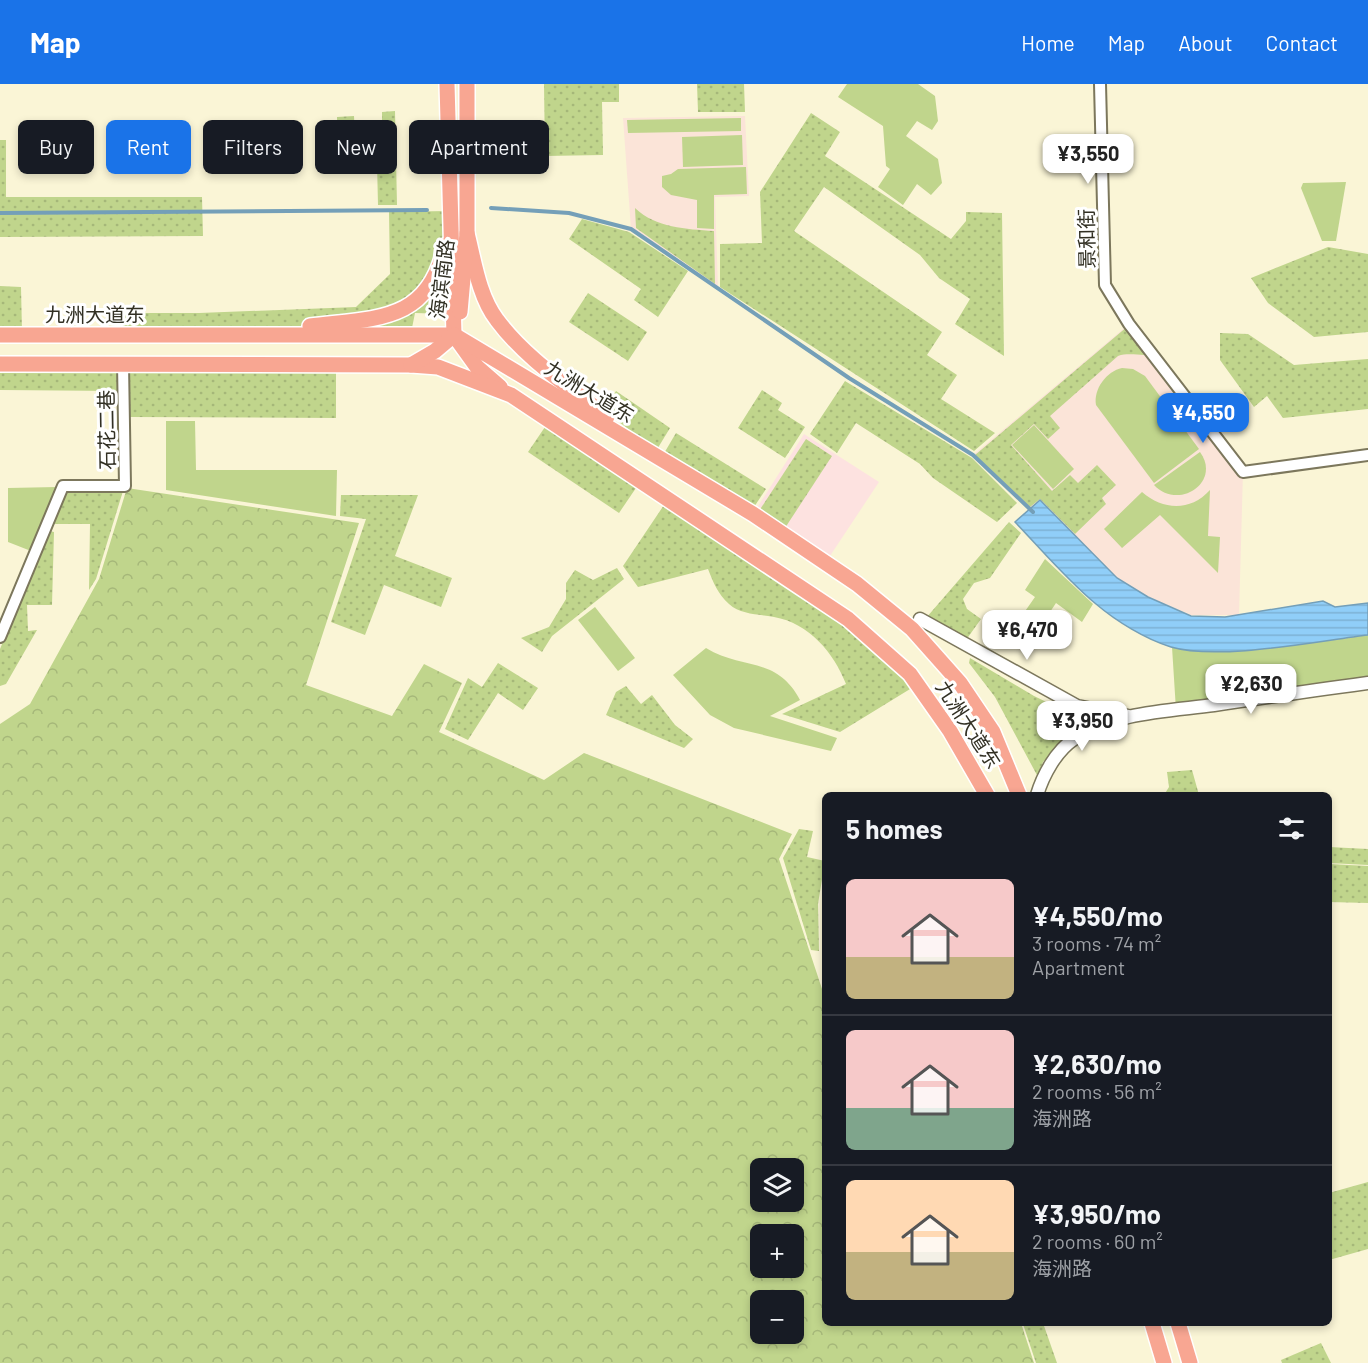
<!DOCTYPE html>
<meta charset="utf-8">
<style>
body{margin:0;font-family:Barlow,"Noto Sans SC",sans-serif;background:#242831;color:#f1f3f6;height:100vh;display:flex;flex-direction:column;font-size:22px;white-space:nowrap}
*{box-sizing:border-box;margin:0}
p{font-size:20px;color:#9ea1a6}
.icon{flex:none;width:33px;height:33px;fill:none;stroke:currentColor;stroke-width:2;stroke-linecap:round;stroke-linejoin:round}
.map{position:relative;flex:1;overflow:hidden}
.panel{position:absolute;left:822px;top:708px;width:510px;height:534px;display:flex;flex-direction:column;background:#171b24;border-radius:9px;box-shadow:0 3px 9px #0003}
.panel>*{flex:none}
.hud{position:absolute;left:18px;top:36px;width:570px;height:54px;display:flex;gap:12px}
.tools{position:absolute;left:750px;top:1074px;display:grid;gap:12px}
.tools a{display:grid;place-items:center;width:54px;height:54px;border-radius:9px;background:#171b24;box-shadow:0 3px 9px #0003;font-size:30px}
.price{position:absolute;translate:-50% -51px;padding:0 14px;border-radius:12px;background:#fff;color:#222;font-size:20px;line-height:39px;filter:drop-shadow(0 2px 3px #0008)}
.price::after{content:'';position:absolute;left:50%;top:36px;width:18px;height:14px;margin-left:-9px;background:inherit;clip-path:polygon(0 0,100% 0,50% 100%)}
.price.on{background:#1a73e8;color:#fff}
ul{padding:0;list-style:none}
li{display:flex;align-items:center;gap:18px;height:150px;padding:0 24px}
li+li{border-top:2px solid #363941}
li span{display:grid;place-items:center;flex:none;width:168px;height:120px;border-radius:9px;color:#555}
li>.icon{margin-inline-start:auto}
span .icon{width:72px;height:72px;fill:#fffc;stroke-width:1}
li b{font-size:26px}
h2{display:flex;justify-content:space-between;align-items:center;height:72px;padding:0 24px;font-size:26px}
.chip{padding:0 21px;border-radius:9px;background:#171b24;box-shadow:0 3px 9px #0003;font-size:21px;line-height:54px}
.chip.on{background:#1a73e8;color:#fff}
header{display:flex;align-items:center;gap:36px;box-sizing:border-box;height:84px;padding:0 30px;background:#1a73e8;color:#fff}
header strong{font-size:28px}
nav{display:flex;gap:33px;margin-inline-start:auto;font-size:21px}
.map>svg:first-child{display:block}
</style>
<header>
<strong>Map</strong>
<nav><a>Home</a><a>Map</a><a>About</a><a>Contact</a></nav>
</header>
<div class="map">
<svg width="1368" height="1279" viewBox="0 0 1368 1279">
<defs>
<pattern id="grass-dots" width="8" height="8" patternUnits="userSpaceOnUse" patternTransform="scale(1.5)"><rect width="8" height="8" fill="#c0d58c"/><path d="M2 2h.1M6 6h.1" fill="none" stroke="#a5b779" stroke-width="1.8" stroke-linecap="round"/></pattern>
<pattern id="forest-crowns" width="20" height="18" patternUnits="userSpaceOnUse" patternTransform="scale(1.5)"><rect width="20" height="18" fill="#c0d58c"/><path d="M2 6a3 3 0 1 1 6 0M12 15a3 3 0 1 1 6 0" fill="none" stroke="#a5b779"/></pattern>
<pattern id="water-rules" width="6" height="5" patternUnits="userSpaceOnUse" patternTransform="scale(1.5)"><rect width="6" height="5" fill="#90cef8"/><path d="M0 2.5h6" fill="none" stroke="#7db1d4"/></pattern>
</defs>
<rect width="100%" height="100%" fill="#faf5d6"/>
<!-- education -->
<g fill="#fbe4d8">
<path d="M745,32L749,112L715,113L718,204L631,145L623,34Z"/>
<path d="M1129,240L1243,388L1239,531H1191L1148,513L1117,494L1040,416L1030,425L973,371Z"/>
</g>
<!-- medical -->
<path fill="#fde2e0" d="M804,350L879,398L826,478L753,430Z"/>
<!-- grass -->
<g fill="url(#grass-dots)">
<path d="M544,0H619V18H602L603,71L545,72Z"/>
<path d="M697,0H744L745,28H698Z"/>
<path d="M395,27L397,121H378L377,79L338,80L337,33L354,32L355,54L382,53V28Z"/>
<path d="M811,29L840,48L825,72L951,155L966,137V128L1002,129L1004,272L955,240L970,215L939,194L920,171L824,103L794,147L942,248L927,271L957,291L941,315L995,349L974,367L720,203V160L762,159L760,108Z"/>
<path d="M0,56H6V113H202L203,152L0,153Z"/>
<path d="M635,124C656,144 686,145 714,147L715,200L636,144Z"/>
<path d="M448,127L449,230L415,229L411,249L115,248L114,229H199L356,223L390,190L389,128Z"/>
<path d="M582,135L629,148L688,187L658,233L634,216L641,205L569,155Z"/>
<path d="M1328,163L1368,170V248L1314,253L1268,219L1251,194Z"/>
<path d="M0,202L21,203L22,248H0Z"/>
<path d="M588,209L647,248L628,277L569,238Z"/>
<path d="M1128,242L1150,270C1144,273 1130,268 1118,272L1050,332L1060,344L1048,355L1034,340L1011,361L1052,407L1070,391L1078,399L1097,381L1116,401L1102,414L1106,420L1075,450L1040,415L1030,423L975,371Z"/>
<path d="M1220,249L1248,250L1294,281L1368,275V325L1283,334L1267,312L1254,323L1220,276Z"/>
<path d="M0,283H117V307L0,306Z"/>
<path d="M129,284L336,285V334L129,333Z"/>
<path d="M845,297L972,374L1017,419L997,438L933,394L920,380L856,339L837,369L810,350Z"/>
<path d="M762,306L782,319L778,326L805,343L785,374L738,344Z"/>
<path d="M616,307L670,344L656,367L604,326Z"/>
<path d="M547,340L638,401L619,429L528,368Z"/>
<path d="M676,349L766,405L752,426L663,371Z"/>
<path d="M806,355L832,372L785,444L759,427Z"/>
<path d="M65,407H123L96,495L89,506L90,440H51Z"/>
<path d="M341,411H418L395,472L452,494L441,523L384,501L365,551L331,538L366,435L340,432Z"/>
<path d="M666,418L844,537L915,602L840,648L782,630L846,600C834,569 809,539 774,533C759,530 741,531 729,520C718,510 713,498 708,485L638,503L623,482Z"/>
<path d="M1009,438L1021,449L990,494L974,499L963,515L967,525L981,535L966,556L926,534Z"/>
<path d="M49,447L54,448L52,521H27L28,547L37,546L6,600L0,602V565Z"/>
<path d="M617,484L624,495L552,552L542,568L521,554L549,543L566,515V499L575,486L593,496Z"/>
<path d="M970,574L1034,612L1063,626L1089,633L1091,637L1074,647L1063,649V657L1043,678L1038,693L995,613L969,579Z"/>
<path d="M498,579L538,604L523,626L498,609L468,656L445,645L468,594L482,603Z"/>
<path d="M626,602L641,620L652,611L675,641L693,655L684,664L606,631L616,608Z"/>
<path d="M1192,686L1199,711H1164L1169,703L1167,688Z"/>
<path d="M799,745L813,747L807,773L825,777L818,820L819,867L811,866L783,774Z"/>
<path d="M1329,763L1368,765V781L1329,779Z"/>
<path d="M1329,780L1368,782V819L1329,818Z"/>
<path d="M1368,1098V1165L1329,1176V1109Z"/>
<path d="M1027,1239H1043L1057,1279H1036L1023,1240Z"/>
<path d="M1321,1259L1331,1279H1282L1281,1276Z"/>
</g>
<!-- forest -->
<path fill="url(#forest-crowns)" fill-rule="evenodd" d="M127,404L359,439L306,601L392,632L424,580L462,599L439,648L544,696L584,669L792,750L779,775L825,914V1239H1021L1034,1279H0V640L30,620L99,495ZM760,1084H794V1118H760ZM760,1150H794V1184H760ZM760,1216H794V1250H760Z"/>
<!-- park -->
<g fill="#c0d58c">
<path d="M847,0H918L935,12L938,37L932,46L917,37L906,52L938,75L942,99L931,111L917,100L903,121L878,103L890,85L886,82L883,42L838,13Z"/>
<path d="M741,34V47L628,49L627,36Z"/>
<path d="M742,51L743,81L683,83L682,53Z"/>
<path d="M746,83L747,110L714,111V145L697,144V116L671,111L662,103V92L671,90L678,85Z"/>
<path d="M1346,98L1336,157H1322L1301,104L1303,99Z"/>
<path d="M1122,284L1133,285L1145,292L1199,365L1154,399L1096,321C1093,305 1107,287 1122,284Z"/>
<path d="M166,337H195L196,386H337L336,432L166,406Z"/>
<path d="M1034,341L1074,385L1053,405L1012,361Z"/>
<path d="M1200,368C1222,398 1178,427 1154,401Z"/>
<path d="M57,403L31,467L8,458V404Z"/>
<path d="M1210,406L1208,452L1220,453L1218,489L1160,431L1122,464L1104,445L1142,408C1163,426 1190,428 1210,406Z"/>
<path d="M1045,475L1093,520L1082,538L1056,519L1038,546L1021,533L1035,513L1025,506Z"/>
<path d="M595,523L635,574L618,587L578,536Z"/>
<path d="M1368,551V599L1176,626L1172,563C1238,571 1303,560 1368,551Z"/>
<path d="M706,564C742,586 777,572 800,616L770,632L837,654L831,667L734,644L710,631L673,591Z"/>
</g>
<!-- water -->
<path fill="url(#water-rules)" stroke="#749fb8" stroke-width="1.5" d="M1040,416L1117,494L1148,513L1191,532L1225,533L1323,517L1335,523L1368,519V551C1317,557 1219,577 1171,563C1145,555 1116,537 1096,520C1067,496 1041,465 1015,438Z"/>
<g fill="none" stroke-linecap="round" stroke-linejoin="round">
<!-- stream -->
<g stroke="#749fb8" stroke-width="4">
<path d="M491,124L569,129L631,145L849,294L973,371L1033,428"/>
<path d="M0,129L427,126"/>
</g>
<defs>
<g id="minor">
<path d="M1100,0L1105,201L1129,240L1243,388L1368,371"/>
<path d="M0,553L63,402H125L123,280"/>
</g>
<g id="tertiary">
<path d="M920,535L1077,622L1128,632"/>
<path d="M1037,711C1043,691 1056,667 1074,655C1114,628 1169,627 1214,621C1266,613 1317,606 1368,599"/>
</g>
<g id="primary">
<path d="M447,0L454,251L477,283L500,303"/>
<path d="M467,149C474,177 479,213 497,236C526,275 570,303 607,333"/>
<path d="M460,228L467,149V0"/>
<path d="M310,242C375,234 429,239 445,162"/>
<path d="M0,251H454L753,430L857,500L912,545L960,599L993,648L1019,711"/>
<path d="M0,280L411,281L438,283L511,311L848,535L910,590L950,647L987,711"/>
<path d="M411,281L435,267L454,251"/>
<path d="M1152,1239L1164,1279"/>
<path d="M1178,1239L1190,1279"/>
</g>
</defs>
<!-- minor casing -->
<use href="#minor" stroke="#7c775c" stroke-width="14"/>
<!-- tertiary casing -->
<use href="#tertiary" stroke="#7c775c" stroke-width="15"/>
<!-- primary casing -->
<use href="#primary" stroke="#fff" stroke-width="18"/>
<!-- minor -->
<use href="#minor" stroke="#fff" stroke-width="10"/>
<!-- tertiary -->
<use href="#tertiary" stroke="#fff" stroke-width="12"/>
<!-- primary -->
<use href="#primary" stroke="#f8a692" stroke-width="15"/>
</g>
<g text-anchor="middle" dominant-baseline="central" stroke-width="6" stroke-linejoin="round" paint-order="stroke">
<!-- street labels -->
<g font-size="20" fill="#323024" stroke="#fff">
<text transform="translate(1086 155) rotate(-91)">景和街</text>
<text transform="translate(441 195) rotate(-83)">海滨南路</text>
<text x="95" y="230">九洲大道东</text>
<text transform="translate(590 307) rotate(31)">九洲大道东</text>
<text transform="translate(106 346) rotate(-91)">石花二巷</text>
<text transform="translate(969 640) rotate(57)">九洲大道东</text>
</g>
</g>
</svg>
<div class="tools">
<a><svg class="icon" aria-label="layers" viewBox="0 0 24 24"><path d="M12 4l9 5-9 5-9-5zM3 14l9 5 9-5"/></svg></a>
<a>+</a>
<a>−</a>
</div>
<b class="price" style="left:1088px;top:101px">¥3,550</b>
<b class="price on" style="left:1203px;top:360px">¥4,550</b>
<b class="price" style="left:1027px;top:577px">¥6,470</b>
<b class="price" style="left:1251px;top:631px">¥2,630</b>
<b class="price" style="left:1082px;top:668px">¥3,950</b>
<div class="hud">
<a class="chip">Buy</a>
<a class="chip on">Rent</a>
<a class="chip">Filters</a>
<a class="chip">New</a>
<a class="chip">Apartment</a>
</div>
<section class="panel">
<h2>5 homes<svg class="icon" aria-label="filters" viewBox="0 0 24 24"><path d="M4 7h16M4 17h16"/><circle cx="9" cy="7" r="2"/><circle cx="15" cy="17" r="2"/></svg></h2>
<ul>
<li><span style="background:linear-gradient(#f6c9c9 65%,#c2b280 0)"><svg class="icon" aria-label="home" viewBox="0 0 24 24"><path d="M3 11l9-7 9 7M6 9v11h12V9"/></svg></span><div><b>¥4,550/mo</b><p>3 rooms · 74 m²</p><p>Apartment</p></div></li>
<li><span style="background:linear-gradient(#f6c9c9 65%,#7fa58c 0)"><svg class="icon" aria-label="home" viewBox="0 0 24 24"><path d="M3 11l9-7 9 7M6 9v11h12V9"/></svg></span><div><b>¥2,630/mo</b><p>2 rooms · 56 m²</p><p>海洲路</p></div></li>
<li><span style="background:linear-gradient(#ffd9b3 60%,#c2b280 0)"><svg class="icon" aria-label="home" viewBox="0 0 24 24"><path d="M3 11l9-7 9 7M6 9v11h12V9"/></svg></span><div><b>¥3,950/mo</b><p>2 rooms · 60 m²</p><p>海洲路</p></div></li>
</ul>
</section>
</div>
